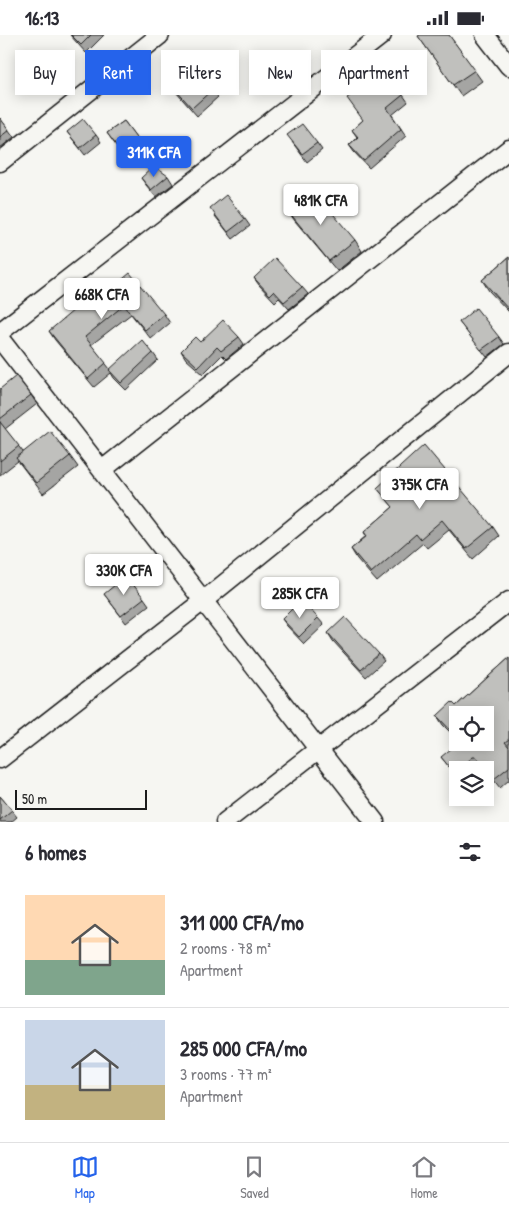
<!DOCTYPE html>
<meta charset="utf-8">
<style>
body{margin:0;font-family:"Patrick Hand",sans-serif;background:#f7f7f7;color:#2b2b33;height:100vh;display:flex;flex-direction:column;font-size:19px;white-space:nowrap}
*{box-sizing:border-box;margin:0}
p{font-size:16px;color:#7c7c81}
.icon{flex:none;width:28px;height:28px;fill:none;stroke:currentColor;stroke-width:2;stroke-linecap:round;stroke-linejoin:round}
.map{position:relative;height:787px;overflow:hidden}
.sheet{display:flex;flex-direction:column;background:#fff;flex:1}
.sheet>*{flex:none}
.guide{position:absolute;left:15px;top:15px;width:480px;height:45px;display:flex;gap:10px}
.fabs{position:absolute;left:449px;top:671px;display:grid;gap:10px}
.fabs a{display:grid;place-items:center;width:45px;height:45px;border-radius:0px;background:#fff;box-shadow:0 2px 12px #0003;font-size:25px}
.scale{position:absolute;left:15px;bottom:12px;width:132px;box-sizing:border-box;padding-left:5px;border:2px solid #1c1c1c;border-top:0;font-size:14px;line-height:18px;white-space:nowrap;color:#1c1c1c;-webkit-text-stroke:4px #f6f6f2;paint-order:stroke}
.price{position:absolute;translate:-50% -42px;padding:0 11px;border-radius:5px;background:#fff;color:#222;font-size:16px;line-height:32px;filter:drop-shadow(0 1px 2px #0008)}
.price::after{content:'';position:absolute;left:50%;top:30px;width:15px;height:11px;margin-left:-8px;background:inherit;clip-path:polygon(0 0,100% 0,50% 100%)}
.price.on{background:#2563eb;color:#fff}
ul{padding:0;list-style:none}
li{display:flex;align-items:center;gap:15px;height:125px;padding:0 25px}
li+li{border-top:1px solid #e1e1e2}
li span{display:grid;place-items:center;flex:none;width:140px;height:100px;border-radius:0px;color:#555}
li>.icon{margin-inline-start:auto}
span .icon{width:60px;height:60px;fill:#fffc;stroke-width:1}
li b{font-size:21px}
h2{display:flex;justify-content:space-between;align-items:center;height:60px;padding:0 25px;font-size:21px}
.pill{padding:0 18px;border-radius:0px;background:#fff;box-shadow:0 2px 12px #0003;font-size:18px;line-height:45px}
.pill.on{background:#2563eb;color:#fff}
.status{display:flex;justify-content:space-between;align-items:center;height:35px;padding:0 25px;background:#fff;direction:ltr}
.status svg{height:14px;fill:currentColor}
.dock{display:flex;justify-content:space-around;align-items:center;height:70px;border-top:1px solid #e1e1e2;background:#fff;font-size:14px;color:#7c7c81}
.dock a{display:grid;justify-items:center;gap:2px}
.dock .on{color:#2563eb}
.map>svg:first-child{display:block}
</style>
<div class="status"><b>16:13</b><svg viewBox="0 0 49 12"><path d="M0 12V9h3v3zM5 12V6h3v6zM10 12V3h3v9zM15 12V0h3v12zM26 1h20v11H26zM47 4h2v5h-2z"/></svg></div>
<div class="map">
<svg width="509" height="787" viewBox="0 0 509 787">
<rect width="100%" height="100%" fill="#f6f6f2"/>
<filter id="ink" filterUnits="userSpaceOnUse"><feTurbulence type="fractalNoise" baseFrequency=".02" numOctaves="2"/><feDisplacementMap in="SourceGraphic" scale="10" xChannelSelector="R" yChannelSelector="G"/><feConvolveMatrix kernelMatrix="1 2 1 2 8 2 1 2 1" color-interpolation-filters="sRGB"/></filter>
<g filter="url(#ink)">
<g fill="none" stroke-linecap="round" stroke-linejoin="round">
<defs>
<g id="minor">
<path d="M485,0L509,31"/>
<path d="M0,127L160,0"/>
<path d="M0,297L382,0"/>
<path d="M0,304L375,787"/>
<path d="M102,435L509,114"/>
<path d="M0,724L203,566L509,318"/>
<path d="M225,787L509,566"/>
</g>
</defs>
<!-- minor casing -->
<use href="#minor" stroke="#1c1c1c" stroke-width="21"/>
<!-- minor -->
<use href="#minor" stroke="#f6f6f2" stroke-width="18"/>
</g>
<!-- wall -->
<g fill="#a5a5a3" stroke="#1c1c1c">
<path d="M70,0H104L86,18Z"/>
<path d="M449,0L482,46L461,61L418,1Z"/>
<path d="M163,41L213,54L218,62L197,81L168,48Z"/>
<path d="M403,60L408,67L392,80L406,101L369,133L354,117L349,110L357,102L352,95L363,85Z"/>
<path d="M0,83L14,102L0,113Z"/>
<path d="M124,86L144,113L127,126L107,98Z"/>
<path d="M67,97L96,100L101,107L85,120Z"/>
<path d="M292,107L317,108L322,115L307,127Z"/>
<path d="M168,141L173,149L156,162L146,150L141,143Z"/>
<path d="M288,176L355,205L362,216L337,236L295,186Z"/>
<path d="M215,181L245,184L250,191L233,204Z"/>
<path d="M509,222V277L489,256L482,245Z"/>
<path d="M254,243L302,252L308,259L289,274L279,263L275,267L259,250Z"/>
<path d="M106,258L164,279L170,288L151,304L131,279L91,310L110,334L153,318L158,325L126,355L114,343L111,338L94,352L55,305L49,296Z"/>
<path d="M459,287L499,302L504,309L487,322Z"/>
<path d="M239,302L244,309L226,324L222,320L203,339L186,324L181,316L200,307Z"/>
<path d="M0,354L31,360L37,369L5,394L23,417L70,421L78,432L43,459L18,426L0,440Z"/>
<path d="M377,453L493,492L499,501L473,524L449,495L427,513L423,508L377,547L357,524L351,514L366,501L364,497L393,472Z"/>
<path d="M104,559L144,563L149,570L126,588Z"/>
<path d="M318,583L324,590L304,609L287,591L282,584Z"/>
<path d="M328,598L379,619L384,626L366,642L333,606Z"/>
<path d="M509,623V745L500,753L482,730H479L473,735H458V743L441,722L485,708L458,680V705L443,690L437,681L456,671Z"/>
<path d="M0,761L17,782L11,787H0Z"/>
</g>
<!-- building -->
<g fill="#c0c0bd" stroke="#1c1c1c">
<path d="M71,0H91L81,10Z"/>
<path d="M420,0H449L475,35L453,50L418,1Z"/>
<path d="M184,22L213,54L192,73L163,41Z"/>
<path d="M385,36L403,60L387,73L401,94L364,126L349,110L358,102L352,95L363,85L347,63Z"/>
<path d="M0,83L9,95L0,102Z"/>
<path d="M83,84L96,100L80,113L67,97Z"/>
<path d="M124,86L139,106L122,118L107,98Z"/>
<path d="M302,89L317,108L302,119L287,100Z"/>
<path d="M154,131L168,141L151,155L141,143Z"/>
<path d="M313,155L355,205L329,226L288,176Z"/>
<path d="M226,160L245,184L228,197L210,173Z"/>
<path d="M509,222V275L482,245Z"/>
<path d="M275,223L302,252L284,267L274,256L270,260L254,243Z"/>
<path d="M130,238L164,279L145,295L124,270L85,302L106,328L88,344L49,296L87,264L84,261L99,249L106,258Z"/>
<path d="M476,273L499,302L481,315L459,287Z"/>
<path d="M223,285L239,302L221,316L217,312L198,332L181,316L195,302L200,307Z"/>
<path d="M142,305L153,318L121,348L109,335Z"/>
<path d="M16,341L31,360L0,384V354Z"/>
<path d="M0,387L19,411L0,426Z"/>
<path d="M50,396L70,421L36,448L16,423Z"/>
<path d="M424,410L493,492L466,514L442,485L420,504L416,499L371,538L351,514L367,501L364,497L393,472L377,453Z"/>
<path d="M126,541L144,563L121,581L104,559Z"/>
<path d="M301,565L318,583L299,602L282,584Z"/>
<path d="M345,582L379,619L361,635L328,598Z"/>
<path d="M509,623V704L505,707L509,712V732L494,744L476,722H473L454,738L441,722L458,708H485V680H458V703L437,681L452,667L456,671Z"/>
<path d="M0,761L12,775L0,785Z"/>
</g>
</g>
</svg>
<div class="fabs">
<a><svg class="icon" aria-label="locate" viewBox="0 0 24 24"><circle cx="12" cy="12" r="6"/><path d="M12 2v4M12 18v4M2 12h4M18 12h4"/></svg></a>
<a><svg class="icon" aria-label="layers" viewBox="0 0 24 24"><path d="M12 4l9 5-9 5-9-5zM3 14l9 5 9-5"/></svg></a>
</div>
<div class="scale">50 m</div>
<b class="price on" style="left:154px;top:143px">311K CFA</b>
<b class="price" style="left:321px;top:191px">481K CFA</b>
<b class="price" style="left:102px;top:285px">668K CFA</b>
<b class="price" style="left:420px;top:475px">375K CFA</b>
<b class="price" style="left:124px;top:561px">330K CFA</b>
<b class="price" style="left:300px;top:584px">285K CFA</b>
<div class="guide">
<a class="pill">Buy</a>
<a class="pill on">Rent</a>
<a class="pill">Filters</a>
<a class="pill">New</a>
<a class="pill">Apartment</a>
</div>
</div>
<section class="sheet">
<h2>6 homes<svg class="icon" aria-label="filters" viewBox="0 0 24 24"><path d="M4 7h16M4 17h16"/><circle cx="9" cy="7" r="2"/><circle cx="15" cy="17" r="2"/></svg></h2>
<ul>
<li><span style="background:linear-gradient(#ffd9b3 65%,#7fa58c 0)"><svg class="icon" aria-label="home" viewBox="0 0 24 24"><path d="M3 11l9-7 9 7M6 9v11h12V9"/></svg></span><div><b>311 000 CFA/mo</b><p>2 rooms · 78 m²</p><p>Apartment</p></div></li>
<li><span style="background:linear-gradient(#c9d6e8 65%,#c2b280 0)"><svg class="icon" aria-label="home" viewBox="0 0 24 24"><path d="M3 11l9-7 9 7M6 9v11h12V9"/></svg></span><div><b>285 000 CFA/mo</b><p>3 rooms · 77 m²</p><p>Apartment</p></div></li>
</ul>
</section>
<nav class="dock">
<a class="on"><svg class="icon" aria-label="map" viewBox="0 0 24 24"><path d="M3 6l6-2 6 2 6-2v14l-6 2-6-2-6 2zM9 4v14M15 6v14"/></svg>Map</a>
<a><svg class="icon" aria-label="saved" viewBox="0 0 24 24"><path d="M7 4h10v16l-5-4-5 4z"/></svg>Saved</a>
<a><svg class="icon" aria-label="home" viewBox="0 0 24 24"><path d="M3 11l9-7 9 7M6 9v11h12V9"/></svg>Home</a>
</nav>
